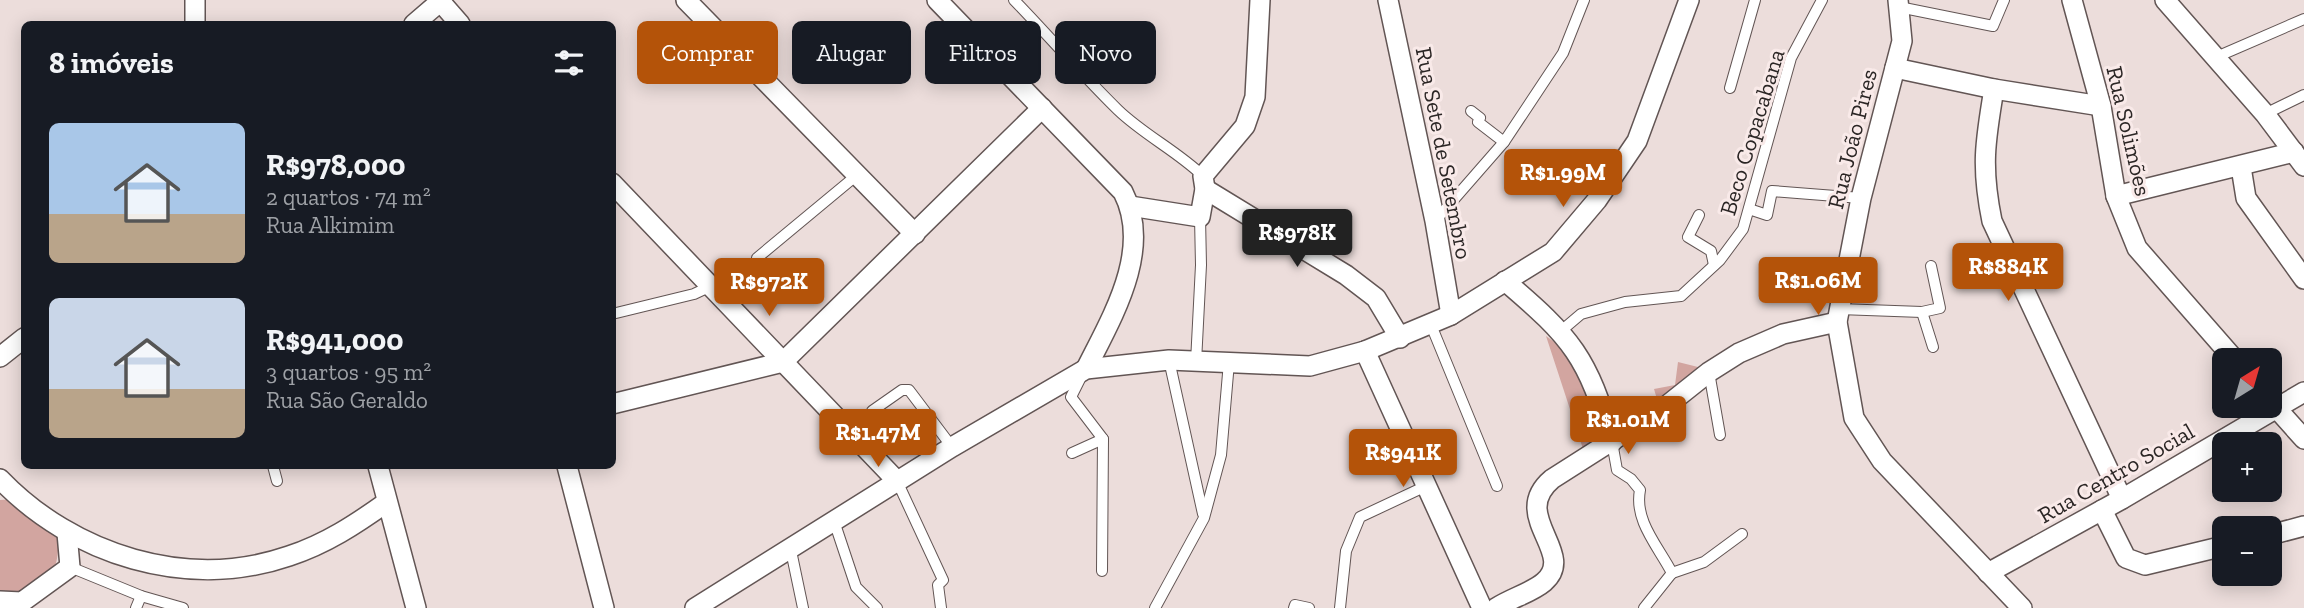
<!DOCTYPE html>
<html lang="pt">
<meta charset="utf-8">
<style>
body{margin:0;font-family:"Zilla Slab",serif;background:#242831;color:#f1f3f6;height:100vh;display:flex;flex-direction:column;font-size:26px;white-space:nowrap}
*{box-sizing:border-box;margin:0}
p{font-size:23px;color:#9ea1a6}
.icon{flex:none;width:38px;height:38px;fill:none;stroke:currentColor;stroke-width:2;stroke-linecap:round;stroke-linejoin:round}
.map{position:relative;flex:1;overflow:hidden}
.drawer{position:absolute;left:21px;top:21px;width:595px;height:448px;display:flex;flex-direction:column;background:#171b24;border-radius:10px;box-shadow:0 4px 18px #0003}
.drawer>*{flex:none}
.guide{position:absolute;left:637px;top:21px;width:665px;height:63px;display:flex;gap:14px}
.needle{width:46px;rotate:37deg}
.tools{position:absolute;left:2212px;top:348px;display:grid;gap:14px}
.tools a{display:grid;place-items:center;width:70px;height:70px;border-radius:10px;background:#171b24;box-shadow:0 4px 18px #0003;font-size:35px}
.price{position:absolute;translate:-50% -60px;padding:0 16px;border-radius:7px;background:#b45309;color:#fff;font-size:23px;line-height:46px;filter:drop-shadow(0 2px 4px #0008)}
.price::after{content:'';position:absolute;left:50%;top:42px;width:21px;height:16px;margin-left:-10px;background:inherit;clip-path:polygon(0 0,100% 0,50% 100%)}
.price.selected{background:#222;color:#fff}
ul{padding:0;list-style:none}
li{display:flex;align-items:center;gap:21px;height:175px;padding:0 28px}
li span{display:grid;place-items:center;flex:none;width:196px;height:140px;border-radius:10px;color:#555}
li>.icon{margin-inline-start:auto}
span .icon{width:84px;height:84px;fill:#fffc;stroke-width:1}
li b{font-size:30px}
h2{display:flex;justify-content:space-between;align-items:center;height:84px;padding:0 28px;font-size:30px}
.tag{padding:0 24px;border-radius:10px;background:#171b24;box-shadow:0 4px 18px #0003;font-size:24px;line-height:63px}
.tag.selected{background:#b45309;color:#fff}
.map>svg:first-child{display:block}
</style>
<div class="map">
<svg width="2304" height="608" viewBox="0 0 2304 608">
<rect width="100%" height="100%" fill="#ecdddb"/>
<!-- green -->
<g fill="#d2a5a0">
<path d="M1546,336C1585,361 1593,404 1604,446L1585,455Z"/>
<path d="M1678,362L1702,368L1659,406L1654,389L1675,385Z"/>
<path d="M19,499L59,532C58,577 53,578 15,599L0,596V500Z"/>
</g>
<g fill="none" stroke-linecap="round" stroke-linejoin="round">
<defs>
<g id="lane">
<path d="M1014,0C1049,36 1082,75 1118,110C1144,135 1177,151 1203,176"/>
<path d="M1899,7L1993,26L2004,0"/>
<path d="M2214,58L2304,19"/>
<path d="M1730,88L1755,0"/>
<path d="M1471,111L1480,118L1478,122L1504,142"/>
<path d="M2265,114L2304,95"/>
<path d="M1749,209L1767,215L1772,191L1861,198"/>
<path d="M1699,215L1688,237L1711,251L1714,265"/>
<path d="M1435,221L1504,142L1563,53L1584,0"/>
<path d="M757,258L857,175"/>
<path d="M1839,309L1922,312L1940,308L1931,266"/>
<path d="M1922,312L1933,347"/>
<path d="M612,314L694,294L711,286"/>
<path d="M1431,325L1497,486"/>
<path d="M1561,331L1581,314L1625,302L1681,296L1720,260L1743,229L1791,58L1822,0"/>
<path d="M1169,360L1203,514"/>
<path d="M1196,362L1201,265L1200,217"/>
<path d="M1709,372L1720,435"/>
<path d="M1082,375L1071,397L1103,439L1102,571"/>
<path d="M872,411L902,390H909L952,447"/>
<path d="M1612,442L1617,470L1631,479L1640,490C1634,521 1658,546 1672,573"/>
<path d="M1072,453L1103,439"/>
<path d="M273,466L277,481"/>
<path d="M897,481L943,580L938,585L941,608"/>
<path d="M834,521L856,587L877,608"/>
<path d="M790,546L803,608"/>
<path d="M70,567L141,596L183,608"/>
<path d="M1672,573L1704,562L1742,534"/>
<path d="M136,608L141,596"/>
<path d="M1155,608L1204,518L1221,455L1229,362"/>
<path d="M1294,608L1295,605L1309,608"/>
<path d="M1340,608L1346,551L1360,517L1424,487"/>
<path d="M1644,608L1672,573"/>
</g>
<g id="street">
<path d="M439,0L460,24"/>
<path d="M686,0L915,234"/>
<path d="M937,0L1123,192C1153,250 1112,317 1086,369"/>
<path d="M1388,0L1435,221L1451,315"/>
<path d="M1898,0L1902,41L1861,198L1837,322L1854,418L1882,461L2022,608"/>
<path d="M2072,0L2101,106L2116,196L2137,248L2235,360"/>
<path d="M2165,0L2265,114L2304,166"/>
<path d="M195,24V0"/>
<path d="M414,24L442,0"/>
<path d="M1895,68L1994,89L2101,106"/>
<path d="M1994,89C1985,142 1981,168 1992,221L2122,499"/>
<path d="M2241,167L2246,198L2304,279"/>
<path d="M612,183L897,481"/>
<path d="M1205,189L1346,275L1376,298L1400,338"/>
<path d="M2116,196L2294,152"/>
<path d="M1130,206L1200,217L1205,189L1203,176L1245,126L1255,97L1260,0"/>
<path d="M1505,281C1572,338 1588,357 1612,442"/>
<path d="M1365,351L1482,608"/>
<path d="M0,357L24,338"/>
<path d="M2270,401L2304,439"/>
<path d="M612,404L783,362L1042,108"/>
<path d="M378,466L416,608"/>
<path d="M567,466L604,608"/>
<path d="M0,479C73,555 187,591 289,556C326,544 356,524 387,502"/>
<path d="M2102,510L2126,558L2145,565L2224,546"/>
<path d="M2270,535L2304,526"/>
<path d="M1988,573L2122,499L2304,392"/>
<path d="M0,601L22,602L70,567L67,533"/>
<path d="M695,608L952,447L1086,369L1169,360L1310,366L1365,351L1451,315L1553,252L1597,200L1637,141L1689,0"/>
<path d="M1496,608C1511,598 1531,593 1544,582C1578,553 1508,516 1552,479L1665,407L1709,372L1739,353L1783,334L1837,322"/>
</g>
</defs>
<!-- lane casing -->
<use href="#lane" stroke="#625554" stroke-width="12"/>
<!-- street casing -->
<use href="#street" stroke="#625554" stroke-width="22"/>
<!-- lane -->
<use href="#lane" stroke="#fff" stroke-width="10"/>
<!-- street -->
<use href="#street" stroke="#fff" stroke-width="19"/>
</g>
<g text-anchor="middle" dominant-baseline="central" stroke-width="6" stroke-linejoin="round" paint-order="stroke">
<!-- street labels -->
<g font-size="23" fill="#2b2625" stroke="#f9eae9">
<text transform="translate(2129 131) rotate(77)">Rua Solimões</text>
<text transform="translate(1752 132) rotate(-73)">Beco Copacabana</text>
<text transform="translate(1852 139) rotate(-76)">Rua João Pires</text>
<text transform="translate(1444 153) rotate(79)">Rua Sete de Setembro</text>
<text transform="translate(2116 473) rotate(-30)">Rua Centro Social</text>
</g>
</g>
</svg>
<div class="tools">
<a><svg class="needle" viewBox="-14 -14 28 28"><path d="M0-13l5 13h-10z" fill="#e53935"/><path d="M0 13l5-13h-10z" fill="#9ea1a6"/></svg></a>
<a>+</a>
<a>−</a>
</div>
<b class="price" style="left:1563px;top:209px">R$1.99M</b>
<b class="price selected" style="left:1297px;top:269px">R$978K</b>
<b class="price" style="left:2008px;top:303px">R$884K</b>
<b class="price" style="left:1818px;top:317px">R$1.06M</b>
<b class="price" style="left:769px;top:318px">R$972K</b>
<b class="price" style="left:1628px;top:456px">R$1.01M</b>
<b class="price" style="left:878px;top:469px">R$1.47M</b>
<b class="price" style="left:1403px;top:489px">R$941K</b>
<div class="guide">
<a class="tag selected">Comprar</a>
<a class="tag">Alugar</a>
<a class="tag">Filtros</a>
<a class="tag">Novo</a>
</div>
<section class="drawer">
<h2>8 imóveis<svg class="icon" aria-label="filters" viewBox="0 0 24 24"><path d="M4 7h16M4 17h16"/><circle cx="9" cy="7" r="2"/><circle cx="15" cy="17" r="2"/></svg></h2>
<ul>
<li><span style="background:linear-gradient(#a9c7e8 65%,#b9a48a 0)"><svg class="icon" aria-label="home" viewBox="0 0 24 24"><path d="M3 11l9-7 9 7M6 9v11h12V9"/></svg></span><div><b>R$978,000</b><p>2 quartos · 74 m²</p><p>Rua Alkimim</p></div></li>
<li><span style="background:linear-gradient(#c9d6e8 65%,#b9a48a 0)"><svg class="icon" aria-label="home" viewBox="0 0 24 24"><path d="M3 11l9-7 9 7M6 9v11h12V9"/></svg></span><div><b>R$941,000</b><p>3 quartos · 95 m²</p><p>Rua São Geraldo</p></div></li>
</ul>
</section>
</div>
